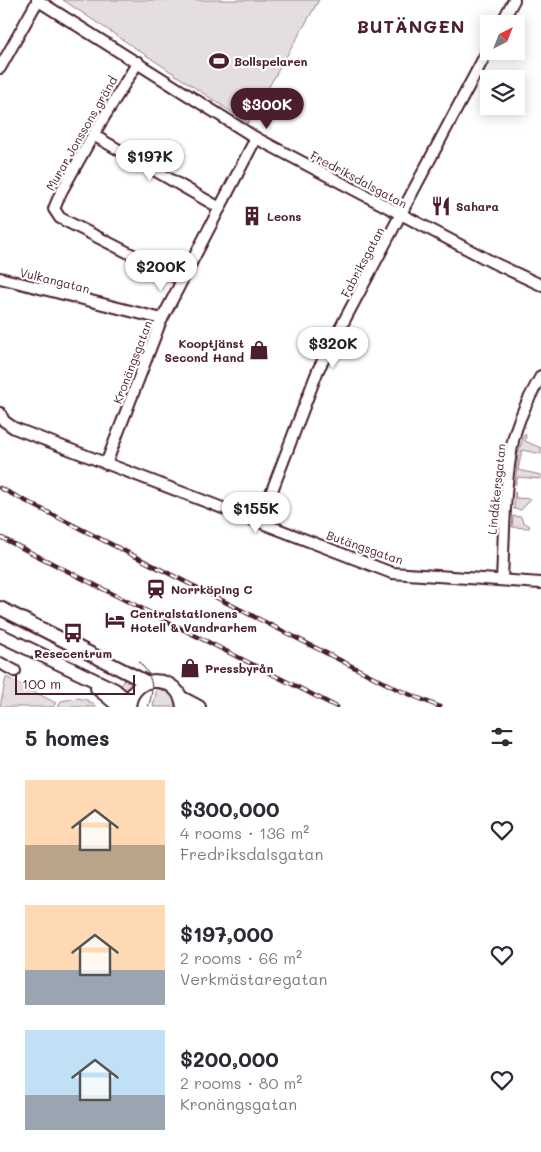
<!DOCTYPE html>
<meta charset="utf-8">
<style>
body{margin:0;font-family:Mali,sans-serif;background:#f2f2f3;color:#2b2b33;height:100vh;display:flex;flex-direction:column;font-size:19px;white-space:nowrap}
*{box-sizing:border-box;margin:0}
p{font-size:16px;color:#7c7c81}
.icon{flex:none;width:28px;height:28px;fill:none;stroke:currentColor;stroke-width:2;stroke-linecap:round;stroke-linejoin:round}
.map{position:relative;height:707px;overflow:hidden}
.sheet{display:flex;flex-direction:column;background:#fff;flex:1}
.sheet>*{flex:none}
.needle{width:32px;rotate:42deg}
.buttons{position:absolute;left:480px;top:15px;display:grid;gap:10px}
.buttons a{display:grid;place-items:center;width:45px;height:45px;border-radius:0px;background:#fff;box-shadow:0 2px 12px #0003;font-size:25px}
.scale{position:absolute;left:15px;bottom:12px;width:120px;box-sizing:border-box;padding-left:5px;border:2px solid #4a1f2b;border-top:0;font-size:14px;line-height:18px;white-space:nowrap;color:#4a1f2b;-webkit-text-stroke:4px #fff;paint-order:stroke}
.price{position:absolute;translate:-50% -42px;padding:0 11px;border-radius:18px;background:#fff;color:#222;font-size:16px;line-height:32px;filter:drop-shadow(0 1px 2px #0008)}
.price::after{content:'';position:absolute;left:50%;top:30px;width:15px;height:11px;margin-left:-8px;background:inherit;clip-path:polygon(0 0,100% 0,50% 100%)}
.price.selected{background:#4a1f2b;color:#fff}
ul{padding:0;list-style:none}
li{display:flex;align-items:center;gap:15px;height:125px;padding:0 25px}
li span{display:grid;place-items:center;flex:none;width:140px;height:100px;border-radius:0px;color:#555}
li>.icon{margin-inline-start:auto}
span .icon{width:60px;height:60px;fill:#fffc;stroke-width:1}
li b{font-size:21px}
h2{display:flex;justify-content:space-between;align-items:center;height:60px;padding:0 25px;font-size:21px}
.map>svg:first-child{display:block}
</style>
<div class="map">
<svg width="541" height="707" viewBox="0 0 541 707">
<rect width="100%" height="100%" fill="#fff"/>
<filter id="ink" filterUnits="userSpaceOnUse"><feTurbulence type="fractalNoise" baseFrequency=".02" numOctaves="2"/><feDisplacementMap in="SourceGraphic" scale="10" xChannelSelector="R" yChannelSelector="G"/><feConvolveMatrix kernelMatrix="1 2 1 2 8 2 1 2 1" color-interpolation-filters="sRGB"/></filter>
<g filter="url(#ink)">
<!-- green -->
<g fill="#e5dee0" stroke="#987e86">
<path d="M63,0H319L248,123Z"/>
<path d="M524,434L526,435L525,441L541,448V454L522,450L518,470L541,475V479L518,477L515,485L518,455Z"/>
<path d="M515,492L516,498L531,499L521,510L514,509Z"/>
<path d="M513,516L521,517L523,522L530,526L529,528L512,527Z"/>
<path d="M127,674L138,679L129,694L119,689Z"/>
<path d="M6,677L56,703L53,707H0Z"/>
<path d="M157,688L171,694L176,707H153Z"/>
<path d="M77,698L87,700L97,707H58L61,701Z"/>
</g>
<g fill="none" stroke-linecap="round" stroke-linejoin="round">
<defs>
<g id="minor">
<path d="M37,0L256,138L494,263L541,285"/>
<path d="M501,24L514,0"/>
<path d="M138,62L93,135L61,192L54,209L60,218L182,280"/>
<path d="M0,68L38,0"/>
<path d="M93,135L220,208"/>
<path d="M0,278L162,319"/>
<path d="M0,413L4,421L14,428L392,573L541,583"/>
<path d="M106,464L160,323L256,138"/>
<path d="M260,522L318,370L489,48"/>
<path d="M502,580C504,536 504,490 512,446C516,422 529,398 541,376"/>
<path d="M0,663L15,671"/>
</g>
<g id="major">
<path d="M0,608L146,682"/>
<path d="M0,635L115,690L129,702"/>
<path d="M97,688L120,707"/>
<path d="M182,698L199,707"/>
<path d="M129,707C132,672 180,673 183,707"/>
</g>
</defs>
<!-- minor casing -->
<use href="#minor" stroke="#4a1f2b" stroke-width="14"/>
<!-- major casing -->
<use href="#major" stroke="#4a1f2b" stroke-width="16"/>
<!-- minor -->
<use href="#minor" stroke="#fff" stroke-width="10"/>
<!-- major -->
<use href="#major" stroke="#fff" stroke-width="12"/>
<!-- tram -->
<path stroke="#4a1f2b" stroke-width="1" d="M139,662C153,676 155,689 148,707"/>
<defs>
<g id="rail">
<path d="M0,488L399,690L440,707"/>
<path d="M0,537L337,707"/>
</g>
</defs>
<!-- rail casing -->
<use href="#rail" stroke="#4a1f2b" stroke-width="4.5"/>
<!-- rail -->
<use href="#rail" stroke="#fff" stroke-width="2.5" stroke-dasharray="8" stroke-linecap="butt"/>
</g>
</g>
<!-- icons -->
<defs>
<symbol id="stadium-bare" viewBox="-9 -9 18 18"><path d="M0-5a6.5 5 0 1 0 0 10a6.5 5 0 1 0 0-10ZM-3.5-1.8h7v3.6h-7Z" fill="#4a1f2b" stroke="#fff" stroke-width="2.5" paint-order="stroke"/></symbol>
<symbol id="restaurant-bare" viewBox="-9 -9 18 18"><path d="M-5-6h1v4h1v-4h1v4h1v-4h1v5L-1.5 .5V6h-2V.5L-5-1ZM5-6V6H3V1.5H1.5Q1.5-4 5-6Z" fill="#4a1f2b" stroke="#fff" stroke-width="2.5" paint-order="stroke"/></symbol>
<symbol id="building-bare" viewBox="-9 -9 18 18"><path d="M-4-6H4V6H1V3H-1V6H-4ZM-2.5-4.3h1.7v1.8h-1.7ZM.8-4.3h1.7v1.8H.8ZM-2.5-1h1.7V.8h-1.7ZM.8-1h1.7V.8H.8Z" fill="#4a1f2b" stroke="#fff" stroke-width="2.5" paint-order="stroke"/></symbol>
<symbol id="shop-bare" viewBox="-9 -9 18 18"><path d="M-5-2.5h2.3a2.7 3.5 0 0 1 5.4 0H5L5.5 6h-11ZM-1.5-2.5h3a1.5 2.3 0 0 0-3 0Z" fill="#4a1f2b" stroke="#fff" stroke-width="2.5" paint-order="stroke"/></symbol>
<symbol id="station-bare" viewBox="-9 -9 18 18"><path d="M-3-6H3Q5-6 5-4V2Q5 4 3 4L4.5 6H3L1.5 4h-3L-3 6H-4.5L-3 4Q-5 4-5 2V-4Q-5-6-3-6ZM-3.5-4v3h7v-3ZM-3.5 1v1.5H-2V1ZM2 1v1.5H3.5V1Z" fill="#4a1f2b" stroke="#fff" stroke-width="2.5" paint-order="stroke"/></symbol>
<symbol id="hotel-bare" viewBox="-9 -9 18 18"><path d="M-6-4.5h1.5V1H6V5H4.5V3h-9V5H-6ZM-4 0a1.8 1.8 0 1 1 3.6 0ZM.5 0V-2.5h3Q6-2.5 6 0Z" fill="#4a1f2b" stroke="#fff" stroke-width="2.5" paint-order="stroke"/></symbol>
<symbol id="bus-bare" viewBox="-9 -9 18 18"><path d="M-5-6H5V4H4V6H2V4H-2V6H-4V4H-5ZM-3.5-4V0h7V-4ZM-3.5 1.2v1.5H-2V1.2ZM2 1.2v1.5H3.5V1.2Z" fill="#4a1f2b" stroke="#fff" stroke-width="2.5" paint-order="stroke"/></symbol>
</defs>
<g fill-rule="evenodd">
<use href="#stadium-bare" x="205" y="47" width="28" height="28"/>
<use href="#restaurant-bare" x="427" y="192" width="28" height="28"/>
<use href="#building-bare" x="238" y="202" width="28" height="28"/>
<use href="#shop-bare" x="245" y="336" width="28" height="28"/>
<use href="#station-bare" x="142" y="575" width="28" height="28"/>
<use href="#hotel-bare" x="101" y="606" width="28" height="28"/>
<use href="#bus-bare" x="59" y="619" width="28" height="28"/>
<use href="#shop-bare" x="176" y="654" width="28" height="28"/>
</g>
<g text-anchor="middle" dominant-baseline="central" stroke-width="4.5" stroke-linejoin="round" paint-order="stroke">
<!-- poi labels -->
<g font-size="12" font-weight="bold" fill="#4a1f2b" stroke="#fff" text-anchor="start">
<text x="234" y="61">Bollspelaren</text>
<text x="456" y="206">Sahara</text>
<text x="267" y="216">Leons</text>
<text x="244" y="343" text-anchor="end">Kooptjänst<tspan x="244" dy="14">Second Hand</tspan></text>
<text x="171" y="589">Norrköping C</text>
<text x="130" y="613">Centralstationens<tspan x="130" dy="14">Hotell &amp; Vandrarhem</tspan></text>
<text x="73" y="653" text-anchor="middle">Resecentrum</text>
<text x="205" y="668">Pressbyrån</text>
</g>
<!-- street labels -->
<g font-size="12" fill="#4a1f2b" stroke="#fff">
<text transform="translate(81 133) rotate(-60)">Murar Jonssons gränd</text>
<text transform="translate(359 179) rotate(28)">Fredriksdalsgatan</text>
<text transform="translate(362 262) rotate(-62)">Fabriksgatan</text>
<text transform="translate(55 280) rotate(14)">Vulkangatan</text>
<text transform="translate(132 362) rotate(-69)">Kronängsgatan</text>
<text transform="translate(496 489) rotate(-84)">Lindåkersgatan</text>
<text transform="translate(365 547) rotate(19)">Butängsgatan</text>
</g>
<!-- district labels -->
<g font-size="18" font-weight="bold" letter-spacing="1" fill="#4a1f2b" stroke="#fff">
<text x="411" y="26">BUTÄNGEN</text>
</g>
</g>
</svg>
<div class="buttons">
<a><svg class="needle" viewBox="-14 -14 28 28"><path d="M0-13l5 13h-10z" fill="#e53935"/><path d="M0 13l5-13h-10z" fill="#7c7c81"/></svg></a>
<a><svg class="icon" aria-label="layers" viewBox="0 0 24 24"><path d="M12 4l9 5-9 5-9-5zM3 14l9 5 9-5"/></svg></a>
</div>
<div class="scale">100 m</div>
<b class="price selected" style="left:267px;top:130px">$300K</b>
<b class="price" style="left:150px;top:182px">$197K</b>
<b class="price" style="left:161px;top:292px">$200K</b>
<b class="price" style="left:333px;top:369px">$320K</b>
<b class="price" style="left:256px;top:534px">$155K</b>
</div>
<section class="sheet">
<h2>5 homes<svg class="icon" aria-label="filters" viewBox="0 0 24 24"><path d="M4 7h16M4 17h16"/><circle cx="9" cy="7" r="2"/><circle cx="15" cy="17" r="2"/></svg></h2>
<ul>
<li><span style="background:linear-gradient(#ffd9b3 65%,#b9a48a 0)"><svg class="icon" aria-label="home" viewBox="0 0 24 24"><path d="M3 11l9-7 9 7M6 9v11h12V9"/></svg></span><div><b>$300,000</b><p>4 rooms · 136 m²</p><p>Fredriksdalsgatan</p></div><svg class="icon" aria-label="heart" viewBox="0 0 24 24"><path d="M12 20l-8-8c-3-5 5-10 8-4 3-6 11-1 8 4z"/></svg></li>
<li><span style="background:linear-gradient(#ffd9b3 65%,#9aa5b1 0)"><svg class="icon" aria-label="home" viewBox="0 0 24 24"><path d="M3 11l9-7 9 7M6 9v11h12V9"/></svg></span><div><b>$197,000</b><p>2 rooms · 66 m²</p><p>Verkmästaregatan</p></div><svg class="icon" aria-label="heart" viewBox="0 0 24 24"><path d="M12 20l-8-8c-3-5 5-10 8-4 3-6 11-1 8 4z"/></svg></li>
<li><span style="background:linear-gradient(#bfe0f5 65%,#9aa5b1 0)"><svg class="icon" aria-label="home" viewBox="0 0 24 24"><path d="M3 11l9-7 9 7M6 9v11h12V9"/></svg></span><div><b>$200,000</b><p>2 rooms · 80 m²</p><p>Kronängsgatan</p></div><svg class="icon" aria-label="heart" viewBox="0 0 24 24"><path d="M12 20l-8-8c-3-5 5-10 8-4 3-6 11-1 8 4z"/></svg></li>
</ul>
</section>
